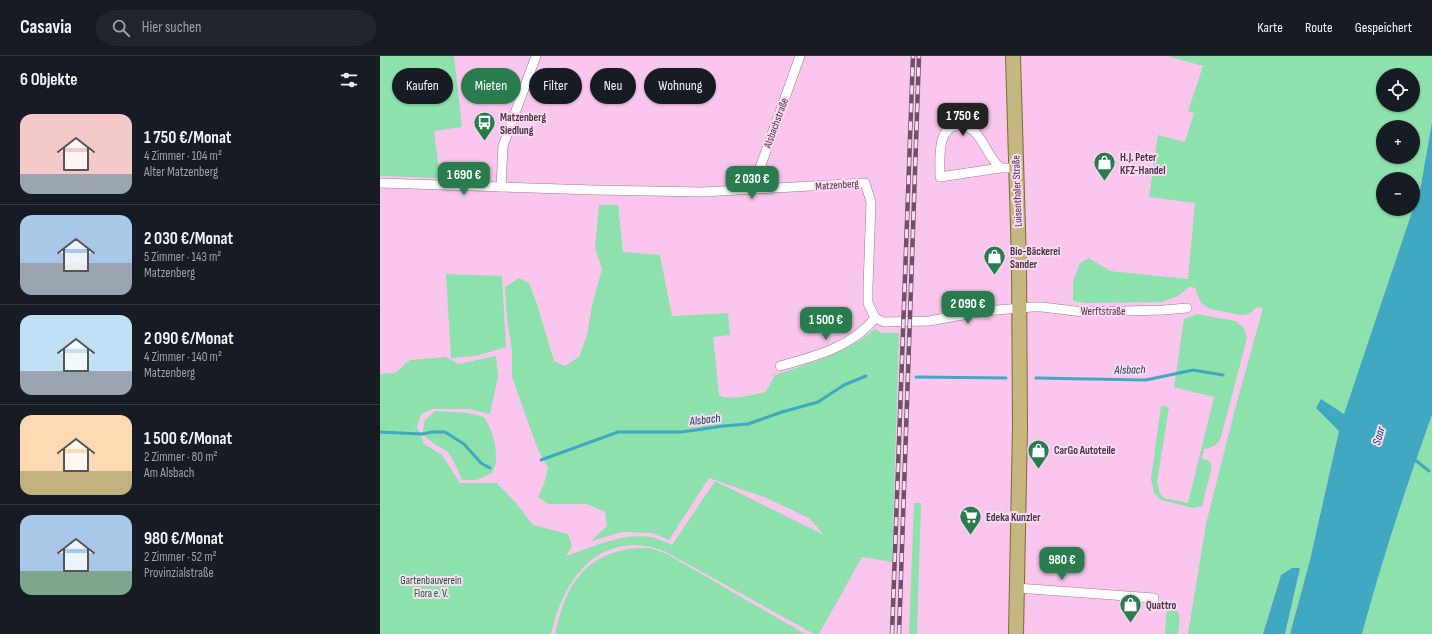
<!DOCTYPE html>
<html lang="de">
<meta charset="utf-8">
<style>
body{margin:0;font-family:"Sofia Sans Condensed",sans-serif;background:#20242c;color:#f1f3f6;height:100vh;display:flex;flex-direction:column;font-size:15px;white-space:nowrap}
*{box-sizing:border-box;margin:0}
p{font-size:13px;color:#9ea1a6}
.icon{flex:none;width:22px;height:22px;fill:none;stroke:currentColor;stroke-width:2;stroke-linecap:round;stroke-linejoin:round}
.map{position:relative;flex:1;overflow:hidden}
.panel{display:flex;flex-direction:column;background:#171b24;width:380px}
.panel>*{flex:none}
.top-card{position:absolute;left:12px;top:12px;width:380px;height:36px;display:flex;gap:8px}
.fabs{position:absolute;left:996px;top:12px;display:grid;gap:8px}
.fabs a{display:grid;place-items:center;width:44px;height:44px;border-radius:50%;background:#171b24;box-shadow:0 1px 3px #0004;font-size:20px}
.price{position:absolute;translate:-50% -34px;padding:0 9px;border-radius:8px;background:#287c4e;color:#fff;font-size:13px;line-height:26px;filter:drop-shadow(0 1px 2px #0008)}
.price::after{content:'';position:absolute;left:50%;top:24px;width:12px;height:9px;margin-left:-6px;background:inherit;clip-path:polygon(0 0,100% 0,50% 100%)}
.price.on{background:#222;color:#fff}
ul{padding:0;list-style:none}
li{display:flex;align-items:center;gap:12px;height:100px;padding:0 20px}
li+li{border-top:1px solid #363941}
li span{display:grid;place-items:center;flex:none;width:112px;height:80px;border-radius:12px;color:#555}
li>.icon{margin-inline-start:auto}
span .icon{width:48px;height:48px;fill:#fffc;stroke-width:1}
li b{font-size:17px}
h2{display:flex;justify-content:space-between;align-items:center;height:48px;padding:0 20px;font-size:17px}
.pill{padding:0 14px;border-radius:18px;background:#171b24;box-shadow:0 1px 3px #0004;font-size:14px;line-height:36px}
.pill.on{background:#287c4e;color:#fff}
header{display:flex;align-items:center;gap:24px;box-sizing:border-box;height:56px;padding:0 20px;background:#171b24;border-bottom:1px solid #363941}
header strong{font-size:19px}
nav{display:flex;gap:22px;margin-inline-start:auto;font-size:14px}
.search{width:280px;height:36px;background:#20242c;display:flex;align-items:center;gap:10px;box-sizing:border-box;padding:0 14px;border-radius:22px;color:#9ea1a6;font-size:15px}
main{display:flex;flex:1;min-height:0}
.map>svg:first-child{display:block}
</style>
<header>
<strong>Casavia</strong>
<div class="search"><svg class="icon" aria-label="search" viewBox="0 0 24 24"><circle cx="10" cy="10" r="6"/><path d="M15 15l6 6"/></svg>Hier suchen</div>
<nav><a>Karte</a><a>Route</a><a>Gespeichert</a></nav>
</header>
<main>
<section class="panel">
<h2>6 Objekte<svg class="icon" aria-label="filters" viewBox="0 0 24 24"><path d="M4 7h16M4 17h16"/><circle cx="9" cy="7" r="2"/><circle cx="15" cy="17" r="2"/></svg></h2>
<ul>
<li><span style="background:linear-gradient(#f6c9c9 75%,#9aa5b1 0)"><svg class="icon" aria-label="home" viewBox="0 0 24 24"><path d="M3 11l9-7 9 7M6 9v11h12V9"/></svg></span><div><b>1 750 €/Monat</b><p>4 Zimmer · 104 m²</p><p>Alter Matzenberg</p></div></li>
<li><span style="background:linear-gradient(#a9c7e8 60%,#9aa5b1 0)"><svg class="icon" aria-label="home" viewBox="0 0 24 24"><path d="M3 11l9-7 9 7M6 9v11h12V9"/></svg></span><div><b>2 030 €/Monat</b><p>5 Zimmer · 143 m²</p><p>Matzenberg</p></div></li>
<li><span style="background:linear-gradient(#bfe0f5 70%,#9aa5b1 0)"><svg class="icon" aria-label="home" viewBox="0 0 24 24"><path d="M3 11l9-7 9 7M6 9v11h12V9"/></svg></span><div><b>2 090 €/Monat</b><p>4 Zimmer · 140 m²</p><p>Matzenberg</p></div></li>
<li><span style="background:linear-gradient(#ffd9b3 70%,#c2b280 0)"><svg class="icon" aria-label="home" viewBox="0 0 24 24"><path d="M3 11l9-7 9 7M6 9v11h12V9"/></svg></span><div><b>1 500 €/Monat</b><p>2 Zimmer · 80 m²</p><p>Am Alsbach</p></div></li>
<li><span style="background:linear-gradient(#a9c7e8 70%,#7fa58c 0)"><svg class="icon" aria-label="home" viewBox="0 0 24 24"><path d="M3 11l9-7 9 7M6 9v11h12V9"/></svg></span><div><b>980 €/Monat</b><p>2 Zimmer · 52 m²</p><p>Provinzialstraße</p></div></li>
</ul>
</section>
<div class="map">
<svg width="1052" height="578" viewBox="0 0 1052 578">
<rect width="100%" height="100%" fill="#fac6ed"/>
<!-- green -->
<g fill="#8de1ac" fill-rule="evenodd">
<path d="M0,0H74L82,71L54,75L60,122L0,120Z"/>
<path d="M787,0H1052V66L1041,129L964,359L941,344L959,375L930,504L910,578H905L920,512L901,519L883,578H808L826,468L855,353L883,252L877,251L869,258L861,259L830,253L821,247L815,232L809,231L798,240L781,246L706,247L693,245V225L700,207L709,202L730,215L808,223L815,147L769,141L778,79L805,86L814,57L808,55L823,10ZM1003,19H1033V49H1003ZM1003,71H1033V101H1003ZM1003,123H1033V153H1003Z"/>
<path d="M219,149H238L243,196L280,199L292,260L348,257L350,279L333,281L339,339C350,346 374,338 386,336L395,319L445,302L479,285L495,273L502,277H519L512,506L482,501L439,578H434L286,496C270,489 254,487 238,491C198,501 180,541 171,578H0V318L15,317L30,304L66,301L78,308L116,300L118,320L110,358L90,353H52L41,358L37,371L44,388L62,399L80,427H117L135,446L153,469L188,478L192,490L186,500C214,491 244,475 275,482C281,484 287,487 292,489L335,425L444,479L429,462L384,441L329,422L289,484L272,477L242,476L211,485L227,470L225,456L207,448H168L158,441L164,428L168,412L158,394L132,321V295L127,263L125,231L139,222L149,227L157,248L174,305L185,310L199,301L207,279L212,250L222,213L215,192Z"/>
<path d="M66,218L122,220L126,291L96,300L71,302Z"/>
<path d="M817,258L855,265L864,272L867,282L841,381C837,390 833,391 824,393L822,403L828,404L832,410L822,450L813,452L781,444L774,437L771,423L781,350L789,351L777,426L780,438L784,442L808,447L834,341L794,331L804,263Z"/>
<path d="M55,355L88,357L104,361C112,373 117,390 116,405C116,409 113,413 112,417L97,424H82L75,408L68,396L53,387L42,378L45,364Z"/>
<path d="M1052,359V578H982C1002,504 1026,431 1052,359Z"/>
<path d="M534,447H541L537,578H529Z"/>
<path d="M257,492H270L287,498L425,578H175C185,530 204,497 257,492Z"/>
<path d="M787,549C803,554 800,564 798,578H785Z"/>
</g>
<!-- water -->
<g fill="#40a8c0">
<path d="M1052,66V359C1026,431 1002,504 982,578H910L930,504L959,375L936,352L941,343L964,358L1041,129Z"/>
<path d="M912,512H920L905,578H883L901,519Z"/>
</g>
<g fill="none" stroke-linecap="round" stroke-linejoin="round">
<!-- stream -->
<g stroke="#40a8c0" stroke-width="3">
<path d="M536,321L626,322"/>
<path d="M656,322L766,324L813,314L843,319"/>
<path d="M0,376L42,378L52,376H65L84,388L101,407L110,412"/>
<path d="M1034,403L1049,415"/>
<path d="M161,404L238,376H302L343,370L368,368L402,356L438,346L464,329L486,320"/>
</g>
<defs>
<g id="street">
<path d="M620,112C608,100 605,87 595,76C591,72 586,71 581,70C556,67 560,105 560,121L620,112H636"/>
<path d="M0,127L214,134L323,136L485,127L491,146L488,231V247L495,262L504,266L549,265L605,255L652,251H662L703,256L784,254L807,252"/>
<path d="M121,131L123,90L156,0"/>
<path d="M372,134L420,0"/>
<path d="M400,310C434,301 472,291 495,262"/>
<path d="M637,532L774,542"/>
</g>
<path id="primary" d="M633,0L639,207L640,371L636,578"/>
</defs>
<!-- street casing -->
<use href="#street" stroke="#a47498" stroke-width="10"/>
<!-- primary casing -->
<use href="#primary" stroke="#7f6a34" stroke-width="16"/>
<!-- street -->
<use href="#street" stroke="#fff" stroke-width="9"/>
<!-- primary -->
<use href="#primary" stroke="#c4b780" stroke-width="14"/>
<defs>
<g id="rail">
<path d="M512,578L533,0"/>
<path d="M519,578L539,0"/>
</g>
</defs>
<!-- rail casing -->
<use href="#rail" stroke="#6d5267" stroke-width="4.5"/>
<!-- rail -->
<use href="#rail" stroke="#fbdbf2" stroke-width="3" stroke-dasharray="9" stroke-linecap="butt"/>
</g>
<!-- icons -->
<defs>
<symbol id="bus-pin" viewBox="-11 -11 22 30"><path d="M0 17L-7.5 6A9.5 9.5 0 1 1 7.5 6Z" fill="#287c4e" stroke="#fbdbf2"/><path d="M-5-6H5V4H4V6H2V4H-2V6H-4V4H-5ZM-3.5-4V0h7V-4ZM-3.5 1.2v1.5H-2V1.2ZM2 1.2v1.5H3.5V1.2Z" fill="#fff"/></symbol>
<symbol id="shop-pin" viewBox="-11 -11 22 30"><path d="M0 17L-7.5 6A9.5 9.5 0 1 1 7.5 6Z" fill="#287c4e" stroke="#fbdbf2"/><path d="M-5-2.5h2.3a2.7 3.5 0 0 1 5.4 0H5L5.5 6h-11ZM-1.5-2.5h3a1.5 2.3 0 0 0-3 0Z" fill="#fff"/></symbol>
<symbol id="supermarket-pin" viewBox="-11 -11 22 30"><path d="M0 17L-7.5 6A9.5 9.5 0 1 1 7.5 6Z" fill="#287c4e" stroke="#fbdbf2"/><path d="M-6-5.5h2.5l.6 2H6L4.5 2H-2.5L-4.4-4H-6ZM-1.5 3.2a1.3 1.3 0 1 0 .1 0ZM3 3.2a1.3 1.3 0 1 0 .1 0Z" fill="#fff"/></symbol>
</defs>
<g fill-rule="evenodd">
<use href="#bus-pin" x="92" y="54" width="25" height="34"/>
<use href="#shop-pin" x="712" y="94" width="25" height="34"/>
<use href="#shop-pin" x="602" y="188" width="25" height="34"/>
<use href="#shop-pin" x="646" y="382" width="25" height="34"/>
<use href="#supermarket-pin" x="578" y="448" width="25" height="34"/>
<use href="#shop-pin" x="738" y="536" width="25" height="34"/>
</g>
<g text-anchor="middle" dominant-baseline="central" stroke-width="4" stroke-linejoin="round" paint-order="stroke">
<!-- poi labels -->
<g font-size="11" font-weight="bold" fill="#483343" stroke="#fbdbf2" text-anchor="start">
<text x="120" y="61">Matzenberg<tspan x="120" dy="13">Siedlung</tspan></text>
<text x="740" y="101">H.J. Peter<tspan x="740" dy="13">KFZ-Handel</tspan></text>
<text x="630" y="195">Bio-Bäckerei<tspan x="630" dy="13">Sander</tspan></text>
<text x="674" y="394">CarGo Autoteile</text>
<text x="606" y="461">Edeka Kunzler</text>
<text x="766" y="549">Quattro</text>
</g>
<!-- street labels -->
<g font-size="11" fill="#483343" stroke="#fbdbf2">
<text transform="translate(396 67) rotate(-70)">Alsbachstraße</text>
<text transform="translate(457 129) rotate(-4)">Matzenberg</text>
<text transform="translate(637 135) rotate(-92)">Luisenthaler Straße</text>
<text x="723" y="255">Werftstraße</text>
</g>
<!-- park labels -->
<g font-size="11" fill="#145c36" stroke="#fbdbf2">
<text x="51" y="524">Gartenbauverein<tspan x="51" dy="13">Flora e. V.</tspan></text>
</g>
<!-- water labels -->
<g font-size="12" font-style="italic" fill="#00414e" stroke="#fbdbf2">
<text transform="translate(750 314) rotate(-1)">Alsbach</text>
<text transform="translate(325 364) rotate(-7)">Alsbach</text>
<text transform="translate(999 380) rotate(-74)">Saar</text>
</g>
</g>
</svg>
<div class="fabs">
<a><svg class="icon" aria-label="locate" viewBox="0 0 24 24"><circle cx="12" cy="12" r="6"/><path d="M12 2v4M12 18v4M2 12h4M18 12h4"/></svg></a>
<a>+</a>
<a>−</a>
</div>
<b class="price on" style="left:583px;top:81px">1 750 €</b>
<b class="price" style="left:84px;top:140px">1 690 €</b>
<b class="price" style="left:372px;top:144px">2 030 €</b>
<b class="price" style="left:588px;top:269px">2 090 €</b>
<b class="price" style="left:446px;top:285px">1 500 €</b>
<b class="price" style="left:682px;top:525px">980 €</b>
<div class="top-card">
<a class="pill">Kaufen</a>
<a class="pill on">Mieten</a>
<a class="pill">Filter</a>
<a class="pill">Neu</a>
<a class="pill">Wohnung</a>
</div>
</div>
</main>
